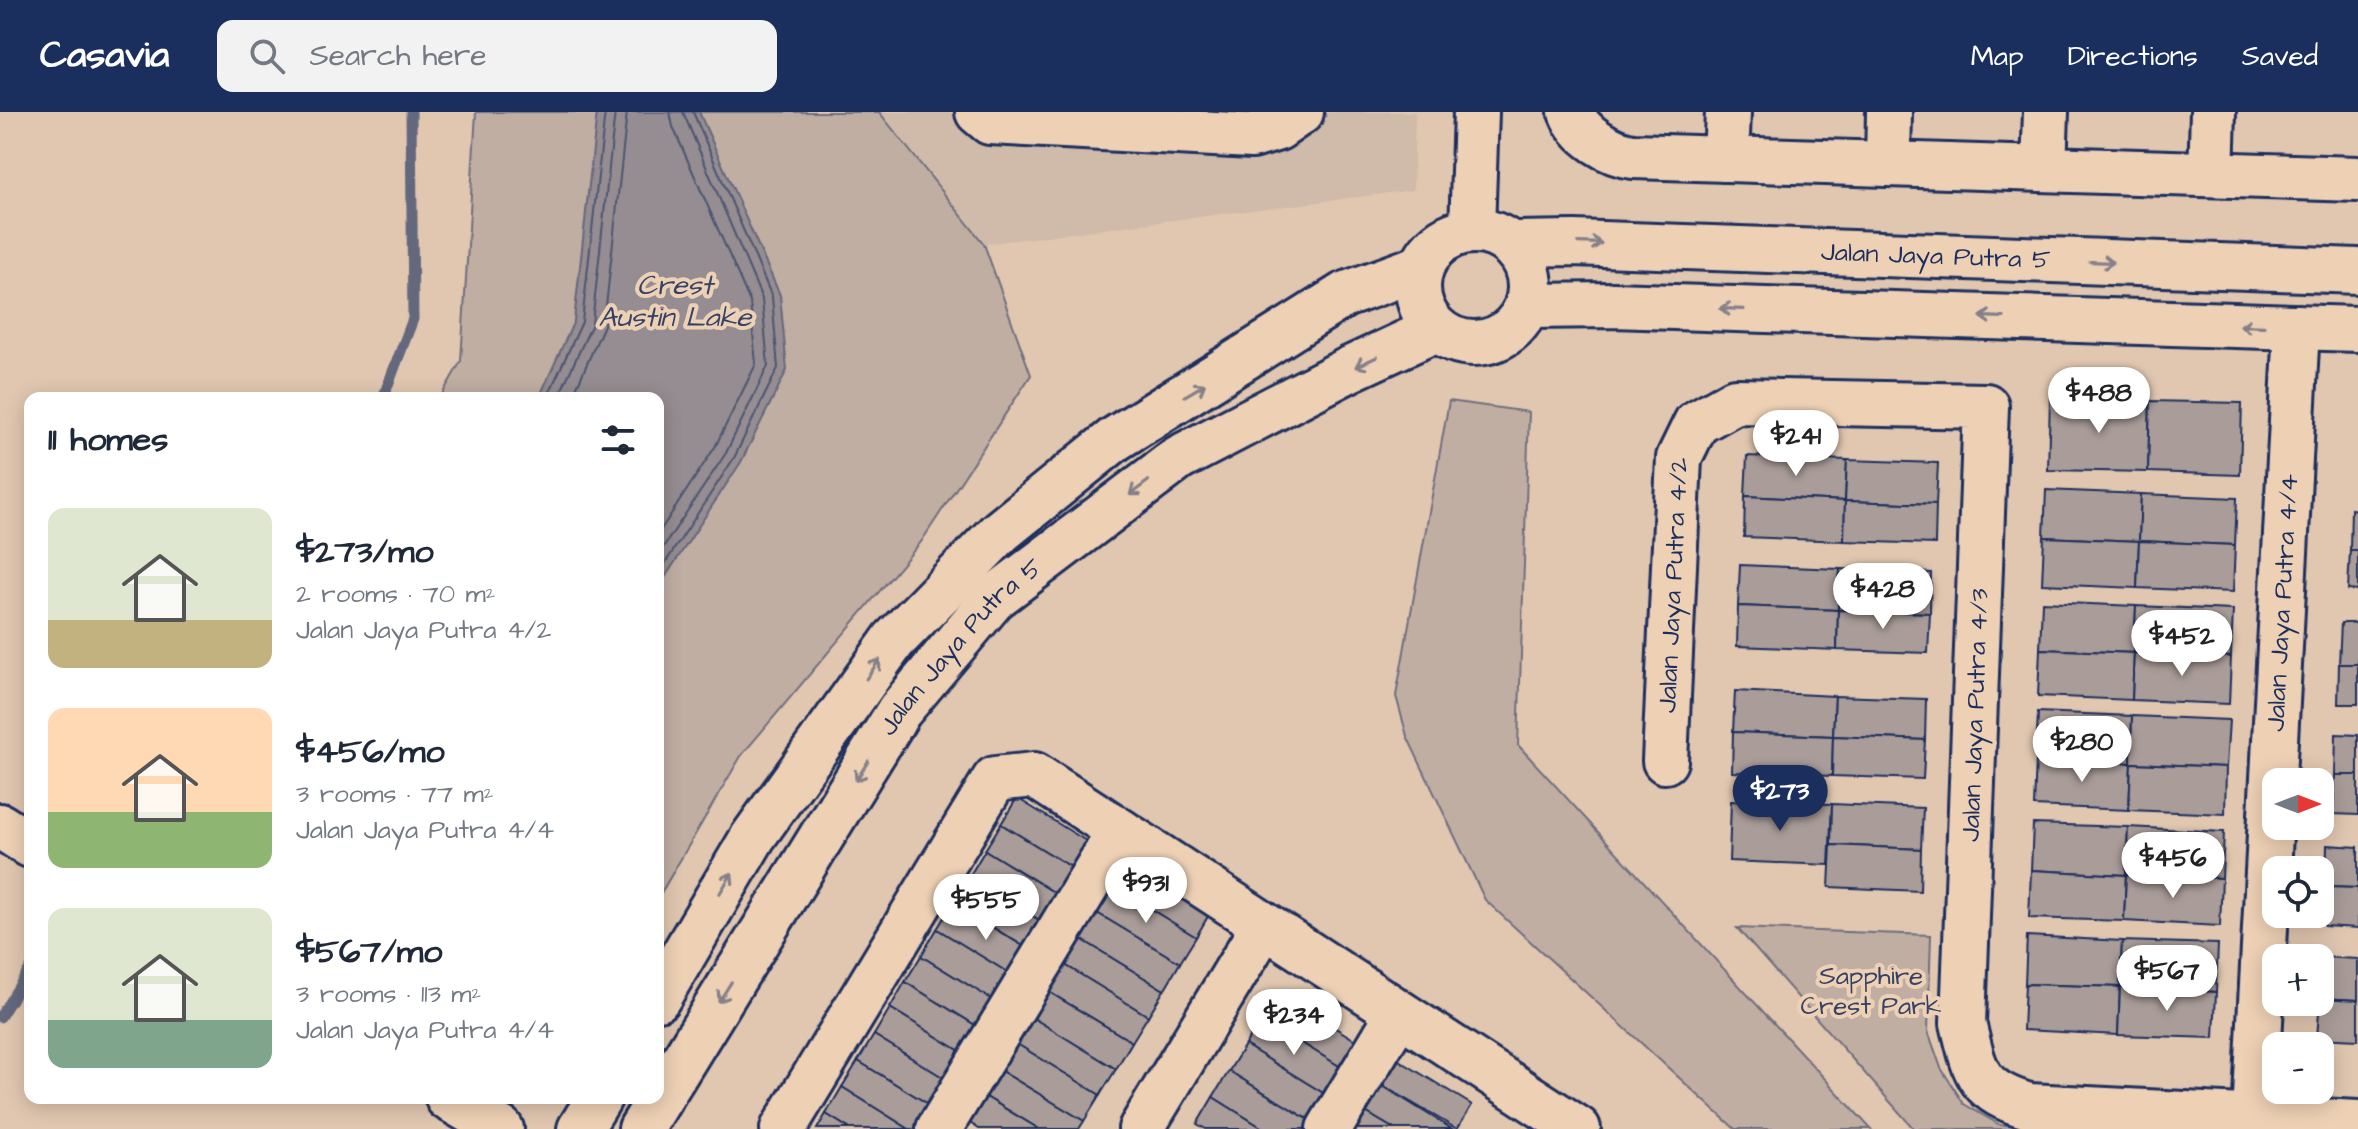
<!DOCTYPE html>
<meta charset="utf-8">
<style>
body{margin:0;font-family:"Architects Daughter",sans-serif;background:#f2f2f3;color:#1f2937;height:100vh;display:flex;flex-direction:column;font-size:30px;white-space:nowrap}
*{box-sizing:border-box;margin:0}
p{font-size:26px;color:#747a83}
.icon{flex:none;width:44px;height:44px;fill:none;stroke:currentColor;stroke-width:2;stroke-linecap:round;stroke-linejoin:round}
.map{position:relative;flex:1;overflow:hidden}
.details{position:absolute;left:24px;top:280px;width:640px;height:712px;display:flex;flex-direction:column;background:#fff;border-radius:16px;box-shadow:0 4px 20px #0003}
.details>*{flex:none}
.needle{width:52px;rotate:90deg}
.buttons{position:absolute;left:2262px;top:656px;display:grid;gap:16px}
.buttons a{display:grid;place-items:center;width:72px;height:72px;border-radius:16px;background:#fff;box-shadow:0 4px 20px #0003;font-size:40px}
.price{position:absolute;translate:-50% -68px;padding:0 18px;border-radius:28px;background:#fff;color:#222;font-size:26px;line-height:52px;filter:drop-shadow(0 2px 4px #0008)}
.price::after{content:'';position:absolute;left:50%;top:48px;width:24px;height:18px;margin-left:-12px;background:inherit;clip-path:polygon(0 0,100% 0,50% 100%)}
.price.selected{background:#1b2f5e;color:#fff}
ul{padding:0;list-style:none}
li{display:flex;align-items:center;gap:24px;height:200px;padding:0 24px}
li span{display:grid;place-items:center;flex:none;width:224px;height:160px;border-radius:16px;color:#555}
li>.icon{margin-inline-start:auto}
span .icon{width:96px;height:96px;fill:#fffc;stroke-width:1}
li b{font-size:34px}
h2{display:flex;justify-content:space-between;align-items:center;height:96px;padding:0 24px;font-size:34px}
header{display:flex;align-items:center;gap:48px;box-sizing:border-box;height:112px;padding:0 40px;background:#1b2f5e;color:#fff}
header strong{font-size:38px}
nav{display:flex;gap:44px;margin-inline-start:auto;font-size:28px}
.search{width:560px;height:72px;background:#f2f2f3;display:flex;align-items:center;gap:20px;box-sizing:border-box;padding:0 28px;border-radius:16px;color:#747a83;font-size:30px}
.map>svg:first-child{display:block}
</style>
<header>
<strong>Casavia</strong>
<div class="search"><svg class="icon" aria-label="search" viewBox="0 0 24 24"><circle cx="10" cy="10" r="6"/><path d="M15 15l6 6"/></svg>Search here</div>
<nav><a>Map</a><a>Directions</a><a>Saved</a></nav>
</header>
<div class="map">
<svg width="2358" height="1017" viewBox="0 0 2358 1017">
<rect width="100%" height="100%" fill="#e1c7b0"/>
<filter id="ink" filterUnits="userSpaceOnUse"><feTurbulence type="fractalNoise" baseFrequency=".0125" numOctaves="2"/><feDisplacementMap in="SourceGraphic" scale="16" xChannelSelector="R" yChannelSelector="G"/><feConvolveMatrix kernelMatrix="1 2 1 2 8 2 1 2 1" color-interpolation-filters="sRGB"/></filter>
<g filter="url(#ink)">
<!-- built -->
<path fill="#d0baa9" d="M879,0H1415L1413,78L984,132Z"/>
<!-- green -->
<g fill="#c0aea2" stroke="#6e6e80" stroke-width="2">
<path d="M476,0H879L984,132L1031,263L921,430L741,644L658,786V286H440L461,249Z"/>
<path d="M1449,289L1529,300L1518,633L1871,1017H1735L1485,788L1407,624L1396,584Z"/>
<path d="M1737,816L1931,823L1928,919L1941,956L1964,992L2000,1013L2163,1017H1914Z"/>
</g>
<!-- water -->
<path fill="#958d91" stroke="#64677d" stroke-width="2" d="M597,0H699L780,183L787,258L741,350L658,476V286H539L574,209Z"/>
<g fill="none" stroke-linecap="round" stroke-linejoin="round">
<!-- shore -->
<g stroke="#4c5572" stroke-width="2">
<path d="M547,286L582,210L605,0"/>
<path d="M558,286L592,212L615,0"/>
<path d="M572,286L604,213L627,0"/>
<path d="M658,422L715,335L756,252L750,190L673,15L670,0"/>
<path d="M658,443L726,341L768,254L762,187L683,0"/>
<path d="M658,462L734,346L778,256L772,185L693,0"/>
</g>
<!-- stream -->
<g stroke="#64677d" stroke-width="11">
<path d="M383,286L413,207L411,0"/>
<path d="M0,905L30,857"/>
</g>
</g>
<!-- building -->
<g fill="#aa9d99" stroke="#1b2f5e" stroke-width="2">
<path d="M2050,286L2150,289L2148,360L2048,358Z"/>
<path d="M2150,289L2242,291L2240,363L2148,360Z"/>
<path d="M1747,344L1847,348L1845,389L1745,384Z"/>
<path d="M1847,348L1938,351L1936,392L1845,389Z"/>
<path d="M2046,378L2141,382L2139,429L2044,425Z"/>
<path d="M2141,382L2237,386L2235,433L2139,429Z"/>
<path d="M1745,384L1845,389L1844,429L1744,425Z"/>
<path d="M1845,389L1936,392L1935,432L1844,429Z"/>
<path d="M2351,397L2358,398V438H2350Z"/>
<path d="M2044,425L2139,429L2137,476L2042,472Z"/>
<path d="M2139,429L2235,433L2233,480L2137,476Z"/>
<path d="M2350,438H2358V479L2348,478Z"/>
<path d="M1740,453L1840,457L1838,498L1738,494Z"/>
<path d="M1840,457L1931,461L1930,501L1838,498Z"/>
<path d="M2042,490L2136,494L2134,541L2040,537Z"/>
<path d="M1738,494L1838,498L1837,538L1737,534Z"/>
<path d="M2136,494L2233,498L2231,545L2134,541Z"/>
<path d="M1838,498L1930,501L1928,541L1837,538Z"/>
<path d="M2341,511H2358V552H2339Z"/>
<path d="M2040,537L2134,541L2132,588L2038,584Z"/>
<path d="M2134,541L2231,545L2229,592L2132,588Z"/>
<path d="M2339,552H2358V592H2338Z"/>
<path d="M1735,579L1835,584L1833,624L1733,620Z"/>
<path d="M1835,584L1926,587L1925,628L1833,624Z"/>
<path d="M2038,600L2132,604L2131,651L2036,647Z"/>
<path d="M2132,604L2229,608L2226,655L2131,651Z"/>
<path d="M1733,620L1833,624L1832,664L1732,660Z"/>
<path d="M2336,622L2358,623V663H2335Z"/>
<path d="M1833,624L1925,628L1923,667L1832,664Z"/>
<path d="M2036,647L2131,651L2129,698L2034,694Z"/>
<path d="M2131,651L2226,655L2225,702L2129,698Z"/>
<path d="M2335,663H2358V703L2333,702Z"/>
<path d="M1017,686L1099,737L1084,763L1001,712Z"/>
<path d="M1731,689L1832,692L1829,753L1729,749Z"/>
<path d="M1832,692L1923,696L1921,737L1831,733Z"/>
<path d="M1001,712L1084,763L1068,789L985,738Z"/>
<path d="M2033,712L2128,715L2126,763L2031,758Z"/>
<path d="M2128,715L2224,720L2222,766L2126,763Z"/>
<path d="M1831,733L1921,737L1920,779L1829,775Z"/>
<path d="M2327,733L2358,735V776L2326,775Z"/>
<path d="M985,738L1068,789L1052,816L969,765Z"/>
<path d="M1128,748L1211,799L1196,825L1113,774Z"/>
<path d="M2031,758L2126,763L2124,809L2029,806Z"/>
<path d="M2126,763L2222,766L2220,814L2124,809Z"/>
<path d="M969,765L1052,816L1036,842L953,791Z"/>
<path d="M1113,774L1196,825L1180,851L1097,801Z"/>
<path d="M2326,775L2358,776V816L2324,814Z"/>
<path d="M953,791L1036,842L1020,868L937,817Z"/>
<path d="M1097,801L1180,851L1164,878L1081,827Z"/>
<path d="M937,817L1020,868L1004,895L921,844Z"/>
<path d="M2027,824L2122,829L2120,875L2025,872Z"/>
<path d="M1081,827L1164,878L1148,904L1065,853Z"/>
<path d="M2122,829L2218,832L2216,880L2120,875Z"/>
<path d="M921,844L1004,895L988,921L905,870Z"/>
<path d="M2320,845L2358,847V888L2320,886Z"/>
<path d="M1065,853L1148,904L1132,930L1049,880Z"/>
<path d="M905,870L988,921L973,947L890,896Z"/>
<path d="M2025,872L2120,875L2118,923L2023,918Z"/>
<path d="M2120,875L2216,880L2214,926L2118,923Z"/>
<path d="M1049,880L1132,930L1116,957L1033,906Z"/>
<path d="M1277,880L1360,931L1344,957L1261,906Z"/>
<path d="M2320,886L2358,888V928L2317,926Z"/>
<path d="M890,896L973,947L957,974L874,923Z"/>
<path d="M1033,906L1116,957L1100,983L1017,932Z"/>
<path d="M1261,906L1344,957L1328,984L1245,933Z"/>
<path d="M874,923L957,974L941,1000L858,949Z"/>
<path d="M1017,932L1100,983L1084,1009L1001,959Z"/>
<path d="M1245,933L1328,984L1312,1010L1229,959Z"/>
<path d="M1389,942L1472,993L1457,1017L1373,968Z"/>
<path d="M858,949L941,1000L930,1017H909L842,975Z"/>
<path d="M1001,959L1084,1009L1079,1017H1039L986,985Z"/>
<path d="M1229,959L1312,1010L1308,1017H1264L1213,985Z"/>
<path d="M1373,968L1452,1017H1394L1357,995Z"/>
<path d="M842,975L909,1017H850L826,1002Z"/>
<path d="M986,985L1039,1017H979L970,1011Z"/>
<path d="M1213,985L1264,1017H1206L1197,1012Z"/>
<path d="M1357,995L1394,1017H1343Z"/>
<path d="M826,1002L850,1017H817Z"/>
</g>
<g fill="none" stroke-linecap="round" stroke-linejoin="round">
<defs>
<g id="minor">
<path d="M978,0L990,10L1252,24L1278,16L1301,0"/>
<path d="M1571,0C1580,23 1609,41 1633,44L2358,67"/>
<path d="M1726,47L1728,0"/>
<path d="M1888,52L1889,0"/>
<path d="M2044,57L2046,0"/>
<path d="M2211,62L2213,0"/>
<path d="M1472,118L1476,0"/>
<circle cx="1474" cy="175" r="56"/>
<path id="s1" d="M1512,132L1574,131L2358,159"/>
<path d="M1528,194L1613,193L2358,217"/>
<path id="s2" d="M1665,649L1679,346L1696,311L1735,289L1986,294L1963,911C1975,960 1976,979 2029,994L2358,1011"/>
<path d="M0,714L30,733"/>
<path d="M658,886L753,725L894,528L1000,420L1115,327L1344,183L1421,155"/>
<path d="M448,986L501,1017"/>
<path id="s3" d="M2255,1004L2297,215"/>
<path d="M580,1017L599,986"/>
<path id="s4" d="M641,1017L899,599L994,486L1179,346L1350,257L1436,217"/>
<path d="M783,1017L995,667L1034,663L1578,1017"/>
<path d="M939,1017L1120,719"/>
<path d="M1141,1017L1264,813"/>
<path d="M1329,1017L1399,901"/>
</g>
</defs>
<!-- minor casing -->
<use href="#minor" stroke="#1b2f5e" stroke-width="50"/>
<!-- minor -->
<use href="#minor" stroke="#eed1b5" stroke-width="44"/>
</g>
<!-- one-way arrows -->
<defs><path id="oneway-shaft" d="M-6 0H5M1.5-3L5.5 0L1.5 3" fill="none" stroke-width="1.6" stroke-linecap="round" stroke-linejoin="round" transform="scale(2)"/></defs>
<g stroke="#84808a">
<use href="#oneway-shaft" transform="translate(1590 131) rotate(2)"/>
<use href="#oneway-shaft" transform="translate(2102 150) rotate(2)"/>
<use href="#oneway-shaft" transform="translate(1732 197) rotate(-178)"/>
<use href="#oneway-shaft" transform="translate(1992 205) rotate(-178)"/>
<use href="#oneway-shaft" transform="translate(2252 214) rotate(-178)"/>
<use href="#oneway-shaft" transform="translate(1366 250) rotate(155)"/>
<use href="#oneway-shaft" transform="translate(1195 278) rotate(-31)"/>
<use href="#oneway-shaft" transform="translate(1139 376) rotate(143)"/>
<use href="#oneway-shaft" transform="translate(873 557) rotate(-55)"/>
<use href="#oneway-shaft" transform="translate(862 659) rotate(122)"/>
<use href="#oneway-shaft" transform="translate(726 771) rotate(-59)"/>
<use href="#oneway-shaft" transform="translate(725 880) rotate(122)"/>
</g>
</g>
<g text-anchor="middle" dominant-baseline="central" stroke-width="8" stroke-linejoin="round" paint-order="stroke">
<!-- street labels -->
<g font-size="26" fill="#1b2f5e" stroke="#eed1b5">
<text stroke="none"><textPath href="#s1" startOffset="424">Jalan Jaya Putra 5</textPath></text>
<text stroke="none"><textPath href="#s2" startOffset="176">Jalan Jaya Putra 4/2</textPath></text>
<text stroke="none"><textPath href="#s3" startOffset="514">Jalan Jaya Putra 4/4</textPath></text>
<text stroke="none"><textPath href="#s4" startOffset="580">Jalan Jaya Putra 5</textPath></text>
<text transform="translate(1975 603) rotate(-88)">Jalan Jaya Putra 4/3</text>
</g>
<!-- park labels -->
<g font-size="26" fill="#344268" stroke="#eed1b5">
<text x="1871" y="864">Sapphire<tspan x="1871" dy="30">Crest Park</tspan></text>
</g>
<!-- water labels -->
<g font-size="28" font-style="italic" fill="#334268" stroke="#eed1b5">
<text x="675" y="173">Crest<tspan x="675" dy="32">Austin Lake</tspan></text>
</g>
</g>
</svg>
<div class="buttons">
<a><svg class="needle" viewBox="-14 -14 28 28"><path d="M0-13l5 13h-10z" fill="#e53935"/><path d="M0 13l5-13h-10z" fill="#747a83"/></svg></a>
<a><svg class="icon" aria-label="locate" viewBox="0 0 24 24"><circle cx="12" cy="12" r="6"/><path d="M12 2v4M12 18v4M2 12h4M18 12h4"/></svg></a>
<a>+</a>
<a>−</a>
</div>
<b class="price" style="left:2099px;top:323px">$488</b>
<b class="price" style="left:1796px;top:366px">$241</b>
<b class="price" style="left:1883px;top:519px">$428</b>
<b class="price" style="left:2182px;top:566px">$452</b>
<b class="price" style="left:2082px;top:672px">$280</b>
<b class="price selected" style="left:1780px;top:721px">$273</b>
<b class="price" style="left:2173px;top:788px">$456</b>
<b class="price" style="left:1146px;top:813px">$931</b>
<b class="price" style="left:986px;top:830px">$555</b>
<b class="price" style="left:2167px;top:901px">$567</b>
<b class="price" style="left:1294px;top:945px">$234</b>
<section class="details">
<h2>11 homes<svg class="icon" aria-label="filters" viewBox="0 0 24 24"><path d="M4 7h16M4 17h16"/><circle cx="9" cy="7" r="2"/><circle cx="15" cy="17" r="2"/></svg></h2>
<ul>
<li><span style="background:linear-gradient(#dfe7d0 70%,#c2b280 0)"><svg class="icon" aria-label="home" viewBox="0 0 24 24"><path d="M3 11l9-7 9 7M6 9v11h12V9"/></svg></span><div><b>$273/mo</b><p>2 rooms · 70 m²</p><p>Jalan Jaya Putra 4/2</p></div></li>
<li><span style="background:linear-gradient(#ffd9b3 65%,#8fb573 0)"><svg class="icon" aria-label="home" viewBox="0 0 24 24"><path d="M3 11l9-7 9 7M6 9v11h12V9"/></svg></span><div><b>$456/mo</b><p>3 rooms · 77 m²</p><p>Jalan Jaya Putra 4/4</p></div></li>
<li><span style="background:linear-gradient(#dfe7d0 70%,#7fa58c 0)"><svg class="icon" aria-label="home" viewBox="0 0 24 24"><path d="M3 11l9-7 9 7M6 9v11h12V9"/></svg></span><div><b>$567/mo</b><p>3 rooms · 113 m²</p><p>Jalan Jaya Putra 4/4</p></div></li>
</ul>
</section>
</div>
